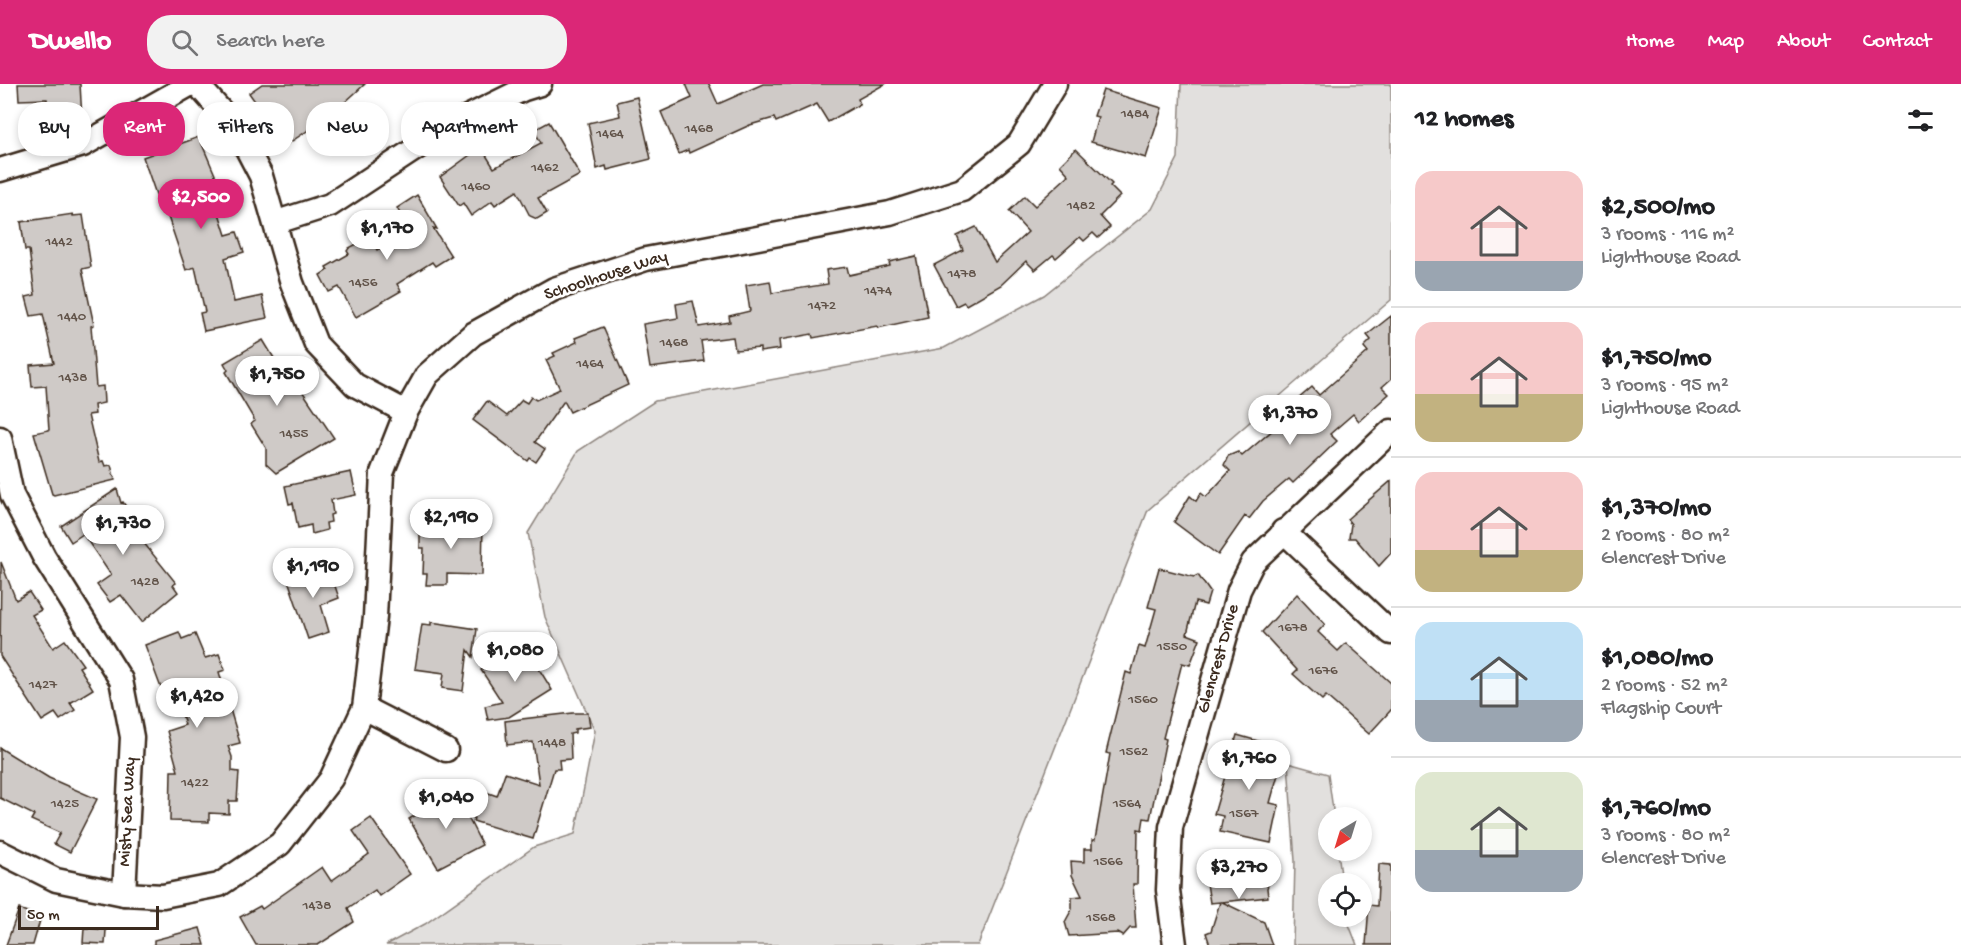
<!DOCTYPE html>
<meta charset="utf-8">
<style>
body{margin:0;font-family:"Gochi Hand",sans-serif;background:#f2f2f2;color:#202124;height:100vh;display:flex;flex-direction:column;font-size:22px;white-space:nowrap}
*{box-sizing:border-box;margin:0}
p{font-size:20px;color:#757577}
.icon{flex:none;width:33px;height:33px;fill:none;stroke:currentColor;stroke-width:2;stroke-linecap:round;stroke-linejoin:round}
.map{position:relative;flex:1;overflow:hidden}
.drawer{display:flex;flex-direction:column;background:#fff;width:570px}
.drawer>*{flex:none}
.hud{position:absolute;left:18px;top:18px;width:570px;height:54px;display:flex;gap:12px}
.needle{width:39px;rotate:218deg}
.buttons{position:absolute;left:1318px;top:723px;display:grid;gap:12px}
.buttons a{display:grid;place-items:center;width:54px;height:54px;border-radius:50%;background:#fff;box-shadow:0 3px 9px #0003;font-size:30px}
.scale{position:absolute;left:18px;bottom:15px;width:141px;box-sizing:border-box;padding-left:6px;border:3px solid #3b2a1e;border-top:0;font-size:16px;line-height:21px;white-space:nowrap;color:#3b2a1e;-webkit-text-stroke:4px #fff;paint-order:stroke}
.price{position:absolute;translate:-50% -51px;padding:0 14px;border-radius:21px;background:#fff;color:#222;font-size:20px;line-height:39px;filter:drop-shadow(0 2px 3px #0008)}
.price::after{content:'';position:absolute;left:50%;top:36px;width:18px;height:14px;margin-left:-9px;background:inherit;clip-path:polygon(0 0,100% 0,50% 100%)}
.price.on{background:#db2777;color:#fff}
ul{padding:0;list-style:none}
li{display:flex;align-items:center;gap:18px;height:150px;padding:0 24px}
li+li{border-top:2px solid #e0e0e0}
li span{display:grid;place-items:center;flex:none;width:168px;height:120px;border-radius:18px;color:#555}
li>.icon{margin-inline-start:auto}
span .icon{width:72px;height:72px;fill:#fffc;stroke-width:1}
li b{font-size:26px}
h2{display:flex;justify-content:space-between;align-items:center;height:72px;padding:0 24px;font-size:26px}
.tag{padding:0 21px;border-radius:24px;background:#fff;box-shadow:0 3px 9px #0003;font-size:21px;line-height:54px}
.tag.on{background:#db2777;color:#fff}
header{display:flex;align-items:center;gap:36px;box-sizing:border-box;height:84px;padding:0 30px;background:#db2777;color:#fff}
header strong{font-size:28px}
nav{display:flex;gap:33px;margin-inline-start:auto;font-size:21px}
.search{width:420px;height:54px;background:#f2f2f2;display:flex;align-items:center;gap:15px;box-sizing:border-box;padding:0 21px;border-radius:24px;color:#757577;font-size:22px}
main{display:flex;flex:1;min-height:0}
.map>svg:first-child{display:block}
</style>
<header>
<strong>Dwello</strong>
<div class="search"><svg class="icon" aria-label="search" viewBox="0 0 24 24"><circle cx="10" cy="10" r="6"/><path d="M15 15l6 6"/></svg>Search here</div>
<nav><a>Home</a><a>Map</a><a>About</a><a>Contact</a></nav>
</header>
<main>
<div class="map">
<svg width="1391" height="861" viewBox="0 0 1391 861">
<rect width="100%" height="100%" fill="#fff"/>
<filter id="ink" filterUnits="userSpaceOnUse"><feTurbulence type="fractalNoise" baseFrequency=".0167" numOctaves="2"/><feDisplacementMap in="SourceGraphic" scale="12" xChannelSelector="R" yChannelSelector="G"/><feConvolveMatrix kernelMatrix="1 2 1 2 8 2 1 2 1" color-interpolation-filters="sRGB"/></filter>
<g filter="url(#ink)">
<!-- green -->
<g fill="#e2e0de" stroke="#8e857e" stroke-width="1.5">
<path d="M1181,0H1391V216L1148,426L978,861H386L425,840L534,763L575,750L595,647L545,533L528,449L578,367L655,317L944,264L1044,211L1152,125L1178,74Z"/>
<path d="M1288,679L1328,690L1334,733L1329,734V766L1338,767L1342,799L1329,800V832L1346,833L1357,861H1293L1295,777Z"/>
</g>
<!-- building -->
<g fill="#cfcac7" stroke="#3b2a1e" stroke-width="1.5">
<path d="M18,0H80L82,35L68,36V43L53,44V36H48L47,15L19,16Z"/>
<path d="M262,0H365L331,31L286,61L249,9Z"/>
<path d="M686,0H709L718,20L763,0H885L858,15L860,20L828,38L817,20L776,38L774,34L750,41L689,69L688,66L679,70L661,28L692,14Z"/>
<path d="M1103,6L1162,24L1146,74L1091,58L1098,33L1094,32Z"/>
<path d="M637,13L651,75L607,86L606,82L597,85L588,39L620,32L617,18Z"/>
<path d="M549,38L580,91L538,114L547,129L537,135L530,132L517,107L495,121L492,117L471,132L463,119L459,122L440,93L481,63L494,84L541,59L534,46Z"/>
<path d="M199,53L221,105L212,107L226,151L237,148L244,168L225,174L234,218L262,212L267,234L204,247L200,229L205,228L195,183L186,186L164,121L160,122L143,73Z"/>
<path d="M1076,65L1112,100L1110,102L1120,112L1100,132L1110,143L1098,154L1093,149L1084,157L1080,153L1056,174L1053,171L1035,186L1026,177L1001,201L966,221L964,218L956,222L934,181L963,166L957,152L976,143L995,178L1028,148L1009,127L1025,112L1035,122L1069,91L1060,81Z"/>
<path d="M417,111L437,145L433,144L451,172L435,182L432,178L397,200L401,207L356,233L339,203L329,208L320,191L328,186L326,183L349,170L347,167L349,164L370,153L377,166L409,146L397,124Z"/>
<path d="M73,130V132L83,131L91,183L82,185L94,241L91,242L96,303L103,302L104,319L94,321L95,330L88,331L99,378L103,377L105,382L111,381L115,396L54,411L52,410L34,349L49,346L46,302L32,303L30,281L54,279L43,230L31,232L26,213L35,211L29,166H25L21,138Z"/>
<path d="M916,172L928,233L878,244L877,242L813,254L812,250L779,256L780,265L760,268V264L735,266L733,253L701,257L704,277L650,284L643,240L678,234L676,220L693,217L699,243L730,238L729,232L750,227L746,201L770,197L772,209L828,200L826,186L847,183L849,191L890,182L889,178Z"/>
<path d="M1391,232V295L1382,303L1389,310L1359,337L1353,330L1330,350L1337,357L1293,399L1289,395L1263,417L1249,435L1245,432L1218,471L1174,438L1190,412L1196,417L1201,409L1206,413L1230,387L1224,381L1228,372L1238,368L1242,372L1287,334L1282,329L1312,303L1319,311L1368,268L1364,263L1371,256L1367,251Z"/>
<path d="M603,243L628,301L570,328L564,317L535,358L545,365L536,378L530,374L528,377L473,336L487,317L507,332L522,316L527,319L531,313L536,316L560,305L546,276L555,272L553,269L577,258L575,254Z"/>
<path d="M263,256L280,284L291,278L301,295L296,298L334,354L276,389L266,380V364L251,340L255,337L226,288L228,286L224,279Z"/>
<path d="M351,388L356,411L331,416L333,430L330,431L331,438L326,439L327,446L312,450L311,441L298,444L293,419L289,420L285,402Z"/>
<path d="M1391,397V469L1379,482L1355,454H1349L1351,440L1347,435Z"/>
<path d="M117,405L121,419L123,418L143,450L139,453L176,499L173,501L178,508L142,538L121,511L110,518L97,501L111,491L83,450L71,458L61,442Z"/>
<path d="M420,437L483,439L482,491L447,490V501H426L427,490H423L424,464H420Z"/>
<path d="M1,478L16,516L29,508L41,526L32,531L53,564L65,556L83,581L79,583L93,605L70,619L75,626L60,636L55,629L42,637L0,572Z"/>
<path d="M329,484L339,514L321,521L329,548L308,555L287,493L305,487L307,491Z"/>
<path d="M1159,484L1194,493L1198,491L1210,508L1206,521L1195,518L1187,550L1200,555L1190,581L1182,579L1163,654L1166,655L1150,735L1144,734L1142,746L1138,745L1137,800H1133L1136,844H1130L1123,852L1118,849L1069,852L1065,838L1072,825V813L1082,812L1072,791L1071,777L1084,778V765H1092V756H1095L1110,670L1106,669L1126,588L1131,590L1139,562L1145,564L1156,525L1148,523Z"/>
<path d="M1297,510L1325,540L1318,548L1338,567L1346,559L1391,599V626L1369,650L1326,612L1322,616L1293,590L1297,586L1262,548Z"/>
<path d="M431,538L477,545L473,573L468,566L463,607L442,604L444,589L415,585L422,540L431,541Z"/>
<path d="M179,548L182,555L195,550L205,574L219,570L225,586L219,588L240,659L228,662L232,673V687L239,688L237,717H229V730L209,729V738L170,737L171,687H178L167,647L185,641L175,606L165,610L161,604L145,561Z"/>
<path d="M520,561L525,568L528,567L552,606L509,633L488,636L485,622L502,618L481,586Z"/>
<path d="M573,629H588L590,643L575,645V649L570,650L571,675L559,676L560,685H554L533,755L473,737L483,707L497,712L505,689L539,700L533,658L507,661L505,637Z"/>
<path d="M1237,651L1279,663L1273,685L1279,687L1270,719L1279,721L1271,759L1220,748L1223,732L1214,730Z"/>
<path d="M0,664L49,694L97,715L70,768L54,760L60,749L31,736L34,731L0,714Z"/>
<path d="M454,706L482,761L438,784L409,735L431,722L429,718Z"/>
<path d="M371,734L410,790L379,812L375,806L348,824L354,838L318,861H256L240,833L260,822L262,825L322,783L331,797L369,770L353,747Z"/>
<path d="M1271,772L1275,782L1267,804L1268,813L1222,818L1264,838L1272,861H1210L1206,849L1211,847L1220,818L1210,819L1207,799L1212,798L1210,778Z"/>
<path d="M1379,780L1391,781V861H1366L1369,821L1377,822Z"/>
<path d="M19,825L41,833L33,861H6Z"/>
<path d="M84,844L106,846L105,860L83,859Z"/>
<path d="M200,844L205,861H154V856Z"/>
</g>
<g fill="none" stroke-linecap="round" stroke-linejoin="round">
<defs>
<g id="minor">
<path d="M197,0L236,44L261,92L292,199L316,260L355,301L406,328"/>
<path d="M0,86L83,61L191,0"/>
<path d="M277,138L330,121L453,40L524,5L540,0"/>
<path d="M0,354L12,411L44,473L121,596L132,653L124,810"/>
<path d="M1283,447L1391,549"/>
<path d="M364,624L446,666"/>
<path d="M0,768L56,796L124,810L163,812L219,801L280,760L331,695L364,624L375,533L382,389L406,328L427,291L473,250L554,205L646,175L890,129L962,106L1019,60L1055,0"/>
<path d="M1175,861L1168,806L1171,743L1239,506L1253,478L1391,347"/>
</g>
</defs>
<!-- minor casing -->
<use href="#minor" stroke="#3b2a1e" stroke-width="27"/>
<!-- minor -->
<use href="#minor" stroke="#fff" stroke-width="22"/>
</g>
</g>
<g text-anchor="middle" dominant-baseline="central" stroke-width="5" stroke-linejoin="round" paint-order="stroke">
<!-- number labels -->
<g font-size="15" fill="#605248">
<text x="1135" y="30">1484</text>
<text x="699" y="45">1468</text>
<text x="610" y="50">1464</text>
<text x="545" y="84">1462</text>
<text x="476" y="103">1460</text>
<text x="1081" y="122">1482</text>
<text x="59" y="158">1442</text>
<text x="962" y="190">1478</text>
<text x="363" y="199">1456</text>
<text x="878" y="207">1474</text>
<text x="822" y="222">1472</text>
<text x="72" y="233">1440</text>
<text x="674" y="259">1468</text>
<text x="590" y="280">1464</text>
<text x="73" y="294">1438</text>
<text x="294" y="350">1455</text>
<text x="145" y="498">1428</text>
<text x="1293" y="544">1678</text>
<text x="1172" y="563">1550</text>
<text x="1323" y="587">1676</text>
<text x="43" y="601">1427</text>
<text x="1143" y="616">1560</text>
<text x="552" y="659">1448</text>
<text x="1134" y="668">1562</text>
<text x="195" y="699">1422</text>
<text x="65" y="720">1425</text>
<text x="1127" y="720">1564</text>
<text x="1244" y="730">1567</text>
<text x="1108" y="778">1566</text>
<text x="317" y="822">1438</text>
<text x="1101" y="834">1568</text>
</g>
<!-- street labels -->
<g font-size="18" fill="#3b2a1e" stroke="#fff">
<text transform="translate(606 192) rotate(-18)">Schoolhouse Way</text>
<text transform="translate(1219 575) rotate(-74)">Glencrest Drive</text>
<text transform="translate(128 728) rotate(-87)">Misty Sea Way</text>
</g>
</g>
</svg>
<div class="buttons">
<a><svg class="needle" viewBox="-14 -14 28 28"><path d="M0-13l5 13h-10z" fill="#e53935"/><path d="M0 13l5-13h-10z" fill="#757577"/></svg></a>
<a><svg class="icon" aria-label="locate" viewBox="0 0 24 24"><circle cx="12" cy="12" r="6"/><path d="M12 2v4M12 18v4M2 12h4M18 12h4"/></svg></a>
</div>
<div class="scale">50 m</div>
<b class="price on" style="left:201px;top:146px">$2,500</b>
<b class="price" style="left:387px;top:177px">$1,170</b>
<b class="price" style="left:277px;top:323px">$1,750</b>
<b class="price" style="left:1290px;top:362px">$1,370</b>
<b class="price" style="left:451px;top:466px">$2,190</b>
<b class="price" style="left:123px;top:472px">$1,730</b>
<b class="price" style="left:313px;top:515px">$1,190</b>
<b class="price" style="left:515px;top:599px">$1,080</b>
<b class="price" style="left:197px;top:645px">$1,420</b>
<b class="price" style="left:1249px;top:707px">$1,760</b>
<b class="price" style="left:446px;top:746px">$1,040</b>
<b class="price" style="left:1239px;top:816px">$3,270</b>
<div class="hud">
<a class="tag">Buy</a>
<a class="tag on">Rent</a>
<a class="tag">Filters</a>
<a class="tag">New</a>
<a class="tag">Apartment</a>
</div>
</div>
<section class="drawer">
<h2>12 homes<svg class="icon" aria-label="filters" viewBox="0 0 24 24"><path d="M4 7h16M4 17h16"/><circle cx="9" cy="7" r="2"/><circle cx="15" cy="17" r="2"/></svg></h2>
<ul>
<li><span style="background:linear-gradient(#f6c9c9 75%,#9aa5b1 0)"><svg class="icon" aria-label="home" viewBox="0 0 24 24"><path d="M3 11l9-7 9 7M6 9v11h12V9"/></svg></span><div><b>$2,500/mo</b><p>3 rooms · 116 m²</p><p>Lighthouse Road</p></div></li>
<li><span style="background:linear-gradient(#f6c9c9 60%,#c2b280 0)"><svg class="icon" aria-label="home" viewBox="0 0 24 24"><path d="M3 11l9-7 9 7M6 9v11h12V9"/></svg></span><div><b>$1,750/mo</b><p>3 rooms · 95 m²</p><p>Lighthouse Road</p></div></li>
<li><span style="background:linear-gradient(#f6c9c9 65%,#c2b280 0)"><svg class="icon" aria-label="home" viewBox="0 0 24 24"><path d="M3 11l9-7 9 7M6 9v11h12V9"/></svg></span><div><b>$1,370/mo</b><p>2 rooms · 80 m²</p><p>Glencrest Drive</p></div></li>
<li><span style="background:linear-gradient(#bfe0f5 65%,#9aa5b1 0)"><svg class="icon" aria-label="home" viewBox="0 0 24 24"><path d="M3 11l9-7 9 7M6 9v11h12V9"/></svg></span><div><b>$1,080/mo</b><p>2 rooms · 52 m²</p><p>Flagship Court</p></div></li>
<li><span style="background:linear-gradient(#dfe7d0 65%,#9aa5b1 0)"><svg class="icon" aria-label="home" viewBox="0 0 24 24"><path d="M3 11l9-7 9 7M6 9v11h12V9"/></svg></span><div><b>$1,760/mo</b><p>3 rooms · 80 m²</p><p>Glencrest Drive</p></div></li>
</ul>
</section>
</main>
